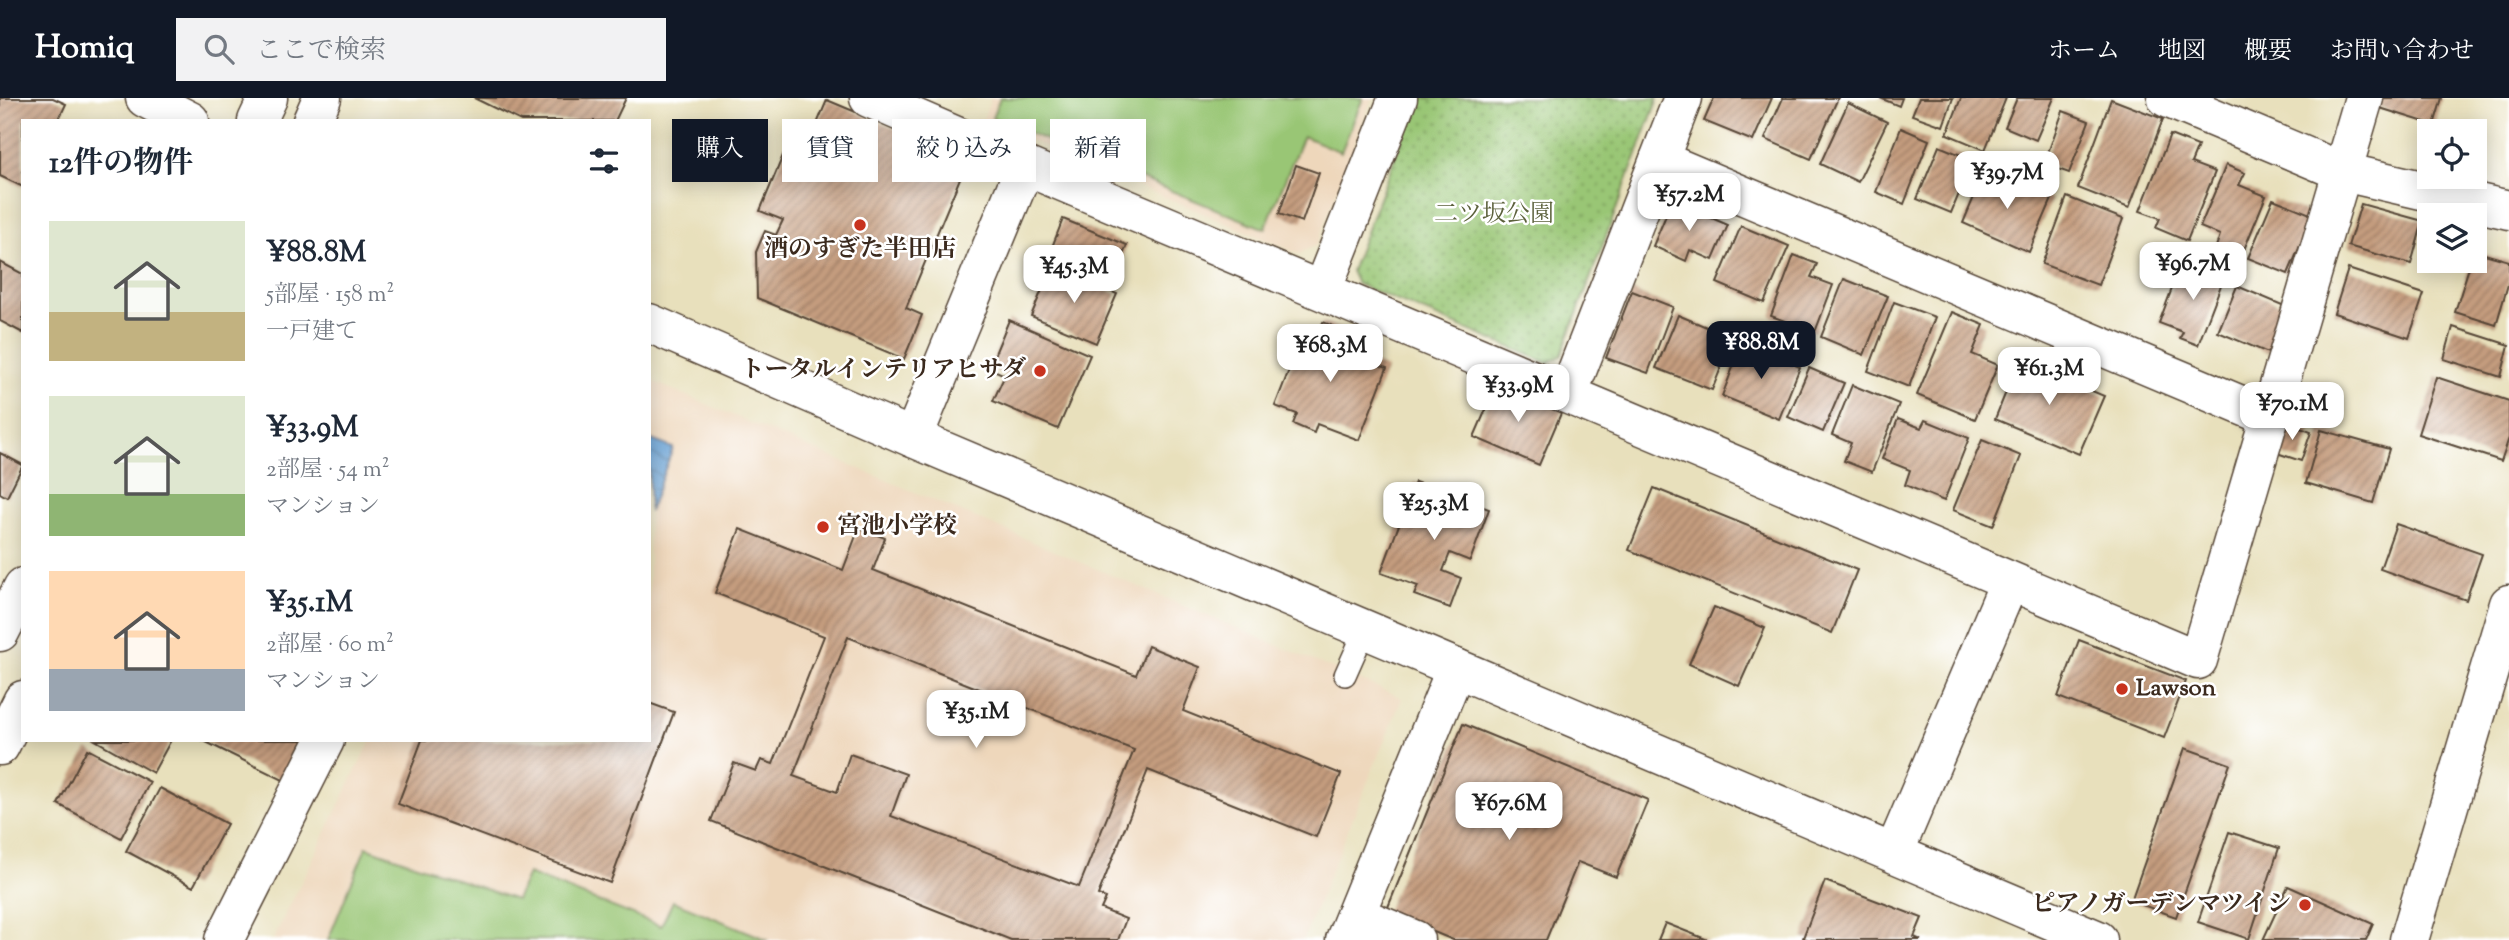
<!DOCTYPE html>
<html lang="ja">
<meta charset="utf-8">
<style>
body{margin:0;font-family:"Sorts Mill Goudy","Noto Serif JP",serif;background:#f2f2f3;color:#1f2937;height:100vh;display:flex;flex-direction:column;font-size:26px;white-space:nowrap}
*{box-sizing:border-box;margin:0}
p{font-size:23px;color:#747a83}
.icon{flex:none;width:38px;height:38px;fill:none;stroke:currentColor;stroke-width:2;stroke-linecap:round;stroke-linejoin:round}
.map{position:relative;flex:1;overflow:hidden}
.details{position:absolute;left:21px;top:21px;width:630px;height:623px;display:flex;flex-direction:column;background:#fff;border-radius:0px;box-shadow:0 4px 18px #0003}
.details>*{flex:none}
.banner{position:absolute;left:672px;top:21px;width:665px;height:63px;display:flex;gap:14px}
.tools{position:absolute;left:2417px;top:21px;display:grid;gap:14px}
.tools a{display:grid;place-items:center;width:70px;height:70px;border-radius:0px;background:#fff;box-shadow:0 4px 18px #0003;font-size:35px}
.price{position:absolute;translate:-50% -60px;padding:0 16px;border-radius:14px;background:#fff;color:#222;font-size:23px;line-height:46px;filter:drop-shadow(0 2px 4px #0008)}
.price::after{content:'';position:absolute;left:50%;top:42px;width:21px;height:16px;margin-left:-10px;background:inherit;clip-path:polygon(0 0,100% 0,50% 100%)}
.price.current{background:#111827;color:#fff}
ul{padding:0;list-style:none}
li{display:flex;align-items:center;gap:21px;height:175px;padding:0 28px}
li span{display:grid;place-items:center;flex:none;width:196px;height:140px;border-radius:0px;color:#555}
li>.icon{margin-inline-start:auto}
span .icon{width:84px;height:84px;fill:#fffc;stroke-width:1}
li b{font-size:30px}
h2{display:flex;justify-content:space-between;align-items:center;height:84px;padding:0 28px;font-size:30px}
.chip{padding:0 24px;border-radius:0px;background:#fff;box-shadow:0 4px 18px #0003;font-size:24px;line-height:63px}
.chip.current{background:#111827;color:#fff}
header{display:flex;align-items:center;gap:42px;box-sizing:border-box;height:98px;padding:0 35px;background:#111827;color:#fff}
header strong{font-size:33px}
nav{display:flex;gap:38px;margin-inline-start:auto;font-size:24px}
.search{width:490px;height:63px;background:#f2f2f3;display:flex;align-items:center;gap:18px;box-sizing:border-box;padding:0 24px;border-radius:0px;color:#747a83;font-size:26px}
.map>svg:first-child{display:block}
</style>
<header>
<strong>Homiq</strong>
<div class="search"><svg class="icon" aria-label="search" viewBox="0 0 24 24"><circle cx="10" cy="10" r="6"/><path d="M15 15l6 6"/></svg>ここで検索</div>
<nav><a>ホーム</a><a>地図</a><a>概要</a><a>お問い合わせ</a></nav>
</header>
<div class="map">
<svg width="2509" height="842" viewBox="0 0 2509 842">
<defs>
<pattern id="grass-dots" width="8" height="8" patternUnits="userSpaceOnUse" patternTransform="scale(1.75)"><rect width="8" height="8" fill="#99c674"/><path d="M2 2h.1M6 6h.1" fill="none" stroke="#7ea15f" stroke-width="1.8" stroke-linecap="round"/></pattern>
<pattern id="water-waves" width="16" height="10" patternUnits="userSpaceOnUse" patternTransform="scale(1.75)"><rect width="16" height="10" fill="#629ed3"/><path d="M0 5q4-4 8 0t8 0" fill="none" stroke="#5281ab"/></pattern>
<pattern id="building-hatch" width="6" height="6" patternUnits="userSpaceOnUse" patternTransform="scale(1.75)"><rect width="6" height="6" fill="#c49c7e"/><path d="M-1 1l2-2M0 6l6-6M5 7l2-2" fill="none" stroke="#a07f67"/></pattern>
</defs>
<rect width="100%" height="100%" fill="#fff"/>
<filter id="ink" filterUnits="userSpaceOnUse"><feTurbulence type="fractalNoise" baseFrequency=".0143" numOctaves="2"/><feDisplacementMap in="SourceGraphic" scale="14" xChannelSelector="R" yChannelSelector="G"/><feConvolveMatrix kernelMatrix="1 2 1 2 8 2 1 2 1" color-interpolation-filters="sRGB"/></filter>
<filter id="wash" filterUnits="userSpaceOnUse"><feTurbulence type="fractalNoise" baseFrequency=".00686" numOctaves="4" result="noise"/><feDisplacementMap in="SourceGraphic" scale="28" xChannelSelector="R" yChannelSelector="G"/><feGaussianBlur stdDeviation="1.57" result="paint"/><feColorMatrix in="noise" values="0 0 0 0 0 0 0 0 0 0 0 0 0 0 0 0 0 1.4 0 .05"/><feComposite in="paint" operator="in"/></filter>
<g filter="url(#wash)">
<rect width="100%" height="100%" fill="#e8e0bc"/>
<!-- built -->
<g fill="#eed7bb">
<path d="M991,0H1372L1317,146L1299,156L983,22Z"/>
<path d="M649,282L1402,600L1303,842H273L371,642H649Z"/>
</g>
<!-- grass -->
<path fill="url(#grass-dots)" stroke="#6a7849" stroke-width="2" d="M1418,0H1658L1561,258L1548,265L1357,186L1351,173Z"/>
<!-- pitch -->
<g fill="#99c674" stroke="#6a7849" stroke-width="2">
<path d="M1000,0H1363L1341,54L1303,38L1265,131L992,20Z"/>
<path d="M366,749L516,802L528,776L661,828L673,803L768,842H328Z"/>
</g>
<!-- water -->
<path fill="url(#water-waves)" stroke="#4e6478" stroke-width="2" d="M649,341L673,350L649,414Z"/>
<g id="blocks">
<!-- building -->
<g fill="url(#building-hatch)" fill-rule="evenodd">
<path d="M0,0H53L66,6L58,23H23V89L0,78Z"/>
<path d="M474,0H626L615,23H521Z"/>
<path d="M1714,0H1772L1753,43L1704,23Z"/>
<path d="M1783,0H1838L1811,61L1765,41Z"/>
<path d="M1880,0H1902L1899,8Z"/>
<path d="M1919,0H1953L1943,28L1912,17Z"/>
<path d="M1961,0H2006L1985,52L1947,36Z"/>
<path d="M2017,0H2054L2036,42L2005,29Z"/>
<path d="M2383,0H2442L2434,27L2380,10Z"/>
<path d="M2111,1L2163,21L2129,110L2078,90Z"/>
<path d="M827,2L968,61L906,210L922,217L904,261L757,200L756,154L765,133L776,137L783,122L760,113L791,38L809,45Z"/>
<path d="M1848,5L1887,24L1858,84L1820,66Z"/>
<path d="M2063,13L2089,23L2069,75L2044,66Z"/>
<path d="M1901,30L1929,42L1904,106L1876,94Z"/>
<path d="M2170,37L2198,48L2191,65L2215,74L2187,143L2156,130L2160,120L2140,113Z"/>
<path d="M1939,48L1973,62L1951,115L1917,101Z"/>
<path d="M1296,67L1319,75L1302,124L1279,116Z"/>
<path d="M2226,67L2245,75L2239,87L2266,98L2241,159L2216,149L2220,137L2200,129Z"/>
<path d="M1985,73L2052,101L2029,154L1963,125Z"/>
<path d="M2067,99L2123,121L2098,187L2042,166Z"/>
<path d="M2273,101L2313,117L2288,176L2248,160Z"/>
<path d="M1672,103L1728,127L1713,162L1690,152L1686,163L1653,148Z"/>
<path d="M2361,106L2423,123L2411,166L2348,148Z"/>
<path d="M1063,121L1127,147L1110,188L1047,162Z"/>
<path d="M1741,128L1789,148L1764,205L1717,185Z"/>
<path d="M2474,153L2509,163V183L2496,227L2455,214L2471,163H2474Z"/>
<path d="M1794,157L1817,166L1811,179L1833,187L1815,234L1771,218Z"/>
<path d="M0,164L23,176V235L0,223Z"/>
<path d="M2203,165L2226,174L2198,247L2180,240L2183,234L2159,225L2179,172L2197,179Z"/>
<path d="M1052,168L1117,196L1096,245L1031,218Z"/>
<path d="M2348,171L2424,196L2409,240L2334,215Z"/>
<path d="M1844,181L1888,198L1864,257L1821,239Z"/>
<path d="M2237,188L2287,209L2268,255L2218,234Z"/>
<path d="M1632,193L1673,209L1648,275L1606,260Z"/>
<path d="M1894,204L1935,219L1909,289L1868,273Z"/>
<path d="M1952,214L1984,227L1972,256L1998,267L1975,321L1917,297Z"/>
<path d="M1678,217L1733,240L1712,292L1656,270Z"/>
<path d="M1009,222L1090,257L1058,331L993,303L1005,277L989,270Z"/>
<path d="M1323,224L1352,236L1345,254L1387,270L1359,342L1317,326L1314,335L1293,326L1297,316L1275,308L1305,231L1318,236Z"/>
<path d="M2453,229L2509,247L2501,279L2444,261Z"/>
<path d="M1742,246L1800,269L1779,321L1722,298Z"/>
<path d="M2019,262L2104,298L2079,356L1995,321Z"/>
<path d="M1809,270L1844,285L1823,334L1788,319Z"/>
<path d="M2436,279L2509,303V340L2501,363L2418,336Z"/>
<path d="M1497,286L1562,313L1539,367L1474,339Z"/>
<path d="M1852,287L1899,306L1872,374L1844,363L1851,345L1832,337Z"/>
<path d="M1898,321L1921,330L1925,322L1969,340L1944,403L1905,387L1910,372L1882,361Z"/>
<path d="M2284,324L2311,334L2301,363L2274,354Z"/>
<path d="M2321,332L2389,351L2373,405L2306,385Z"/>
<path d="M1982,342L2021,358L1993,428L1953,412Z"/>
<path d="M0,355L23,367L7,399L0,395Z"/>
<path d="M1415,384L1489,411L1470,463L1450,455L1443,473L1461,480L1450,510L1414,497L1418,488L1381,475Z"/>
<path d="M1654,390L1857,472L1832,535L1629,452Z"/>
<path d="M2396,426L2482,456L2466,502L2380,471Z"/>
<path d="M859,430L885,440L873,472L1136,577L1148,548L1200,569L1183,613L1341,676L1316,739L1148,672L1098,797L1106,800L1101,811L1126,821L1118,842H1011L711,723L734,665L756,673L761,662L773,666L824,538L715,495L740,431L843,472ZM848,539L1134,652L1079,789L891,718L906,676L850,656L837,694L793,678Z"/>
<path d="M1714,509L1765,530L1739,588L1689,566Z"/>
<path d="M2079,542L2186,583L2164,640L2058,599Z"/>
<path d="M649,605L674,614L610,785L398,706L422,642H649Z"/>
<path d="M1463,626L1648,702L1616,779L1578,764L1546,842H1453L1386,814Z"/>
<path d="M95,642H171L153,675Z"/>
<path d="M202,642H306L285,683Z"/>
<path d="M2185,650L2230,666L2176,819L2131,803Z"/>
<path d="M87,651L150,684L121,740L58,706Z"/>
<path d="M160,690L227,726L193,789L126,753Z"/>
<path d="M2229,734L2279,750L2249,841L2198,824Z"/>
<path d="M1825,783L1922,820L1914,839L1921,842H1809L1803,840Z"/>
<path d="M2288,788L2373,826L2366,842H2263Z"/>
<path d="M1665,825L1708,842H1658Z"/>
</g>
</g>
</g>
<g filter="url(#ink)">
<use href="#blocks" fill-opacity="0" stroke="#554536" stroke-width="2"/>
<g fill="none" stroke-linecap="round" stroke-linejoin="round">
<defs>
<path id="service" d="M1345,577L1365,532"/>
<g id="minor">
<path d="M145,0L190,23"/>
<path d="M869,0L1025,68L2198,562L2364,0"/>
<path d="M2167,0L2343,74L2509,112"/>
<path d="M1659,62L2269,319"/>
<path d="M1322,192L1398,0"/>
<path d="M1568,296L1683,0"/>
<path d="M913,340L1025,68"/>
<path d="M1894,755L2009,485"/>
<path d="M1356,817L1415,842"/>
<path d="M224,842L325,642"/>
<path d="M1345,842L1456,570"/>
<path d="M2409,842L2509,506"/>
</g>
<path id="tertiary" d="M649,225L913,340L2098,842"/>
<g id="secondary">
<path d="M257,23L268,0"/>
<path d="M312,23L322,0"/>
<path d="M0,534L23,489"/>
<path d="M0,648L23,602"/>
</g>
</defs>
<!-- service casing -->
<use href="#service" stroke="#554536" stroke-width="24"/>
<!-- minor casing -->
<use href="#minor" stroke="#554536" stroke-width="41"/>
<!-- tertiary casing -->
<use href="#tertiary" stroke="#554536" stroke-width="41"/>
<!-- secondary casing -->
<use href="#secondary" stroke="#554536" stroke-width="41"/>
<!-- service -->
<use href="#service" stroke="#fff" stroke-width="21"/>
<!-- minor -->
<use href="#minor" stroke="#fff" stroke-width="38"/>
<!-- tertiary -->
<use href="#tertiary" stroke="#fff" stroke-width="38"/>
<!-- secondary -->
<use href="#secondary" stroke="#fff" stroke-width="38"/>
</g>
</g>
<!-- markers -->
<g fill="#c8321e" stroke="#fff" stroke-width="2.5">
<circle cx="860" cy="127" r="7"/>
<circle cx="1040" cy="273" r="7"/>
<circle cx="823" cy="429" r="7"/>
<circle cx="2122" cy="591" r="7"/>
<circle cx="2305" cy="807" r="7"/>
</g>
<g text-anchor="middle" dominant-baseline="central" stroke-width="5" stroke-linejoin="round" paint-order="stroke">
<!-- park labels -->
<g font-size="24" fill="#5c613c" stroke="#fff">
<text x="1494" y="117">二ツ坂公園</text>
</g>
<!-- poi labels -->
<g font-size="24" font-weight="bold" fill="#3b2a1e" stroke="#fff" text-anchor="end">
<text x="860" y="152" text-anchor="middle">酒のすぎた半田店</text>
<text x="1026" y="273">トータルインテリアヒサダ</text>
<text x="837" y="429" text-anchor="start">宮池小学校</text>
<text x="2136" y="591" text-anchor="start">Lawson</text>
<text x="2291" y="807">ピアノガーデンマツイシ</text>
</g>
</g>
</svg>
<div class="tools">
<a><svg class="icon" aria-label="locate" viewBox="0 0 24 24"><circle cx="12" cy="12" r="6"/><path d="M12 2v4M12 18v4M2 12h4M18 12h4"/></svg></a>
<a><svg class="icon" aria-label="layers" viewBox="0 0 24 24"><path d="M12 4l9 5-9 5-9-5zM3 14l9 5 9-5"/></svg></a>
</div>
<b class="price" style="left:2007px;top:113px">¥39.7M</b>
<b class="price" style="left:1689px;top:135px">¥57.2M</b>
<b class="price" style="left:2193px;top:204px">¥96.7M</b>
<b class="price" style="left:1074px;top:207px">¥45.3M</b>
<b class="price current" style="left:1761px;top:283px">¥88.8M</b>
<b class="price" style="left:1330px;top:286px">¥68.3M</b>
<b class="price" style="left:2049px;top:309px">¥61.3M</b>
<b class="price" style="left:1518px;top:326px">¥33.9M</b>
<b class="price" style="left:2292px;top:344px">¥70.1M</b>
<b class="price" style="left:1434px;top:444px">¥25.3M</b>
<b class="price" style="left:976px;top:652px">¥35.1M</b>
<b class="price" style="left:1509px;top:744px">¥67.6M</b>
<div class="banner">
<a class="chip current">購入</a>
<a class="chip">賃貸</a>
<a class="chip">絞り込み</a>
<a class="chip">新着</a>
</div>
<section class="details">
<h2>12件の物件<svg class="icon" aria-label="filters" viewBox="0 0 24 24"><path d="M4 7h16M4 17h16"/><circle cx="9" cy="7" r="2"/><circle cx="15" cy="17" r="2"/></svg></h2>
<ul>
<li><span style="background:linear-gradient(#dfe7d0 65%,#c2b280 0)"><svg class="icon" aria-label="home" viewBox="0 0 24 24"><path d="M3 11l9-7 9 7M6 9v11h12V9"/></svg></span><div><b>¥88.8M</b><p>5部屋 · 158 m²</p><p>一戸建て</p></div></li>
<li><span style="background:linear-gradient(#dfe7d0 70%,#8fb573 0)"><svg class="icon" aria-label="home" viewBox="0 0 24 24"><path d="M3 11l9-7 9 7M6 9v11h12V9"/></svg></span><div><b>¥33.9M</b><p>2部屋 · 54 m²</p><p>マンション</p></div></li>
<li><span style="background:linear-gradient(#ffd9b3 70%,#9aa5b1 0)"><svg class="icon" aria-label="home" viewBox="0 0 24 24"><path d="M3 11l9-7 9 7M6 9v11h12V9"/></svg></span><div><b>¥35.1M</b><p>2部屋 · 60 m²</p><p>マンション</p></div></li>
</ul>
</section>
</div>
